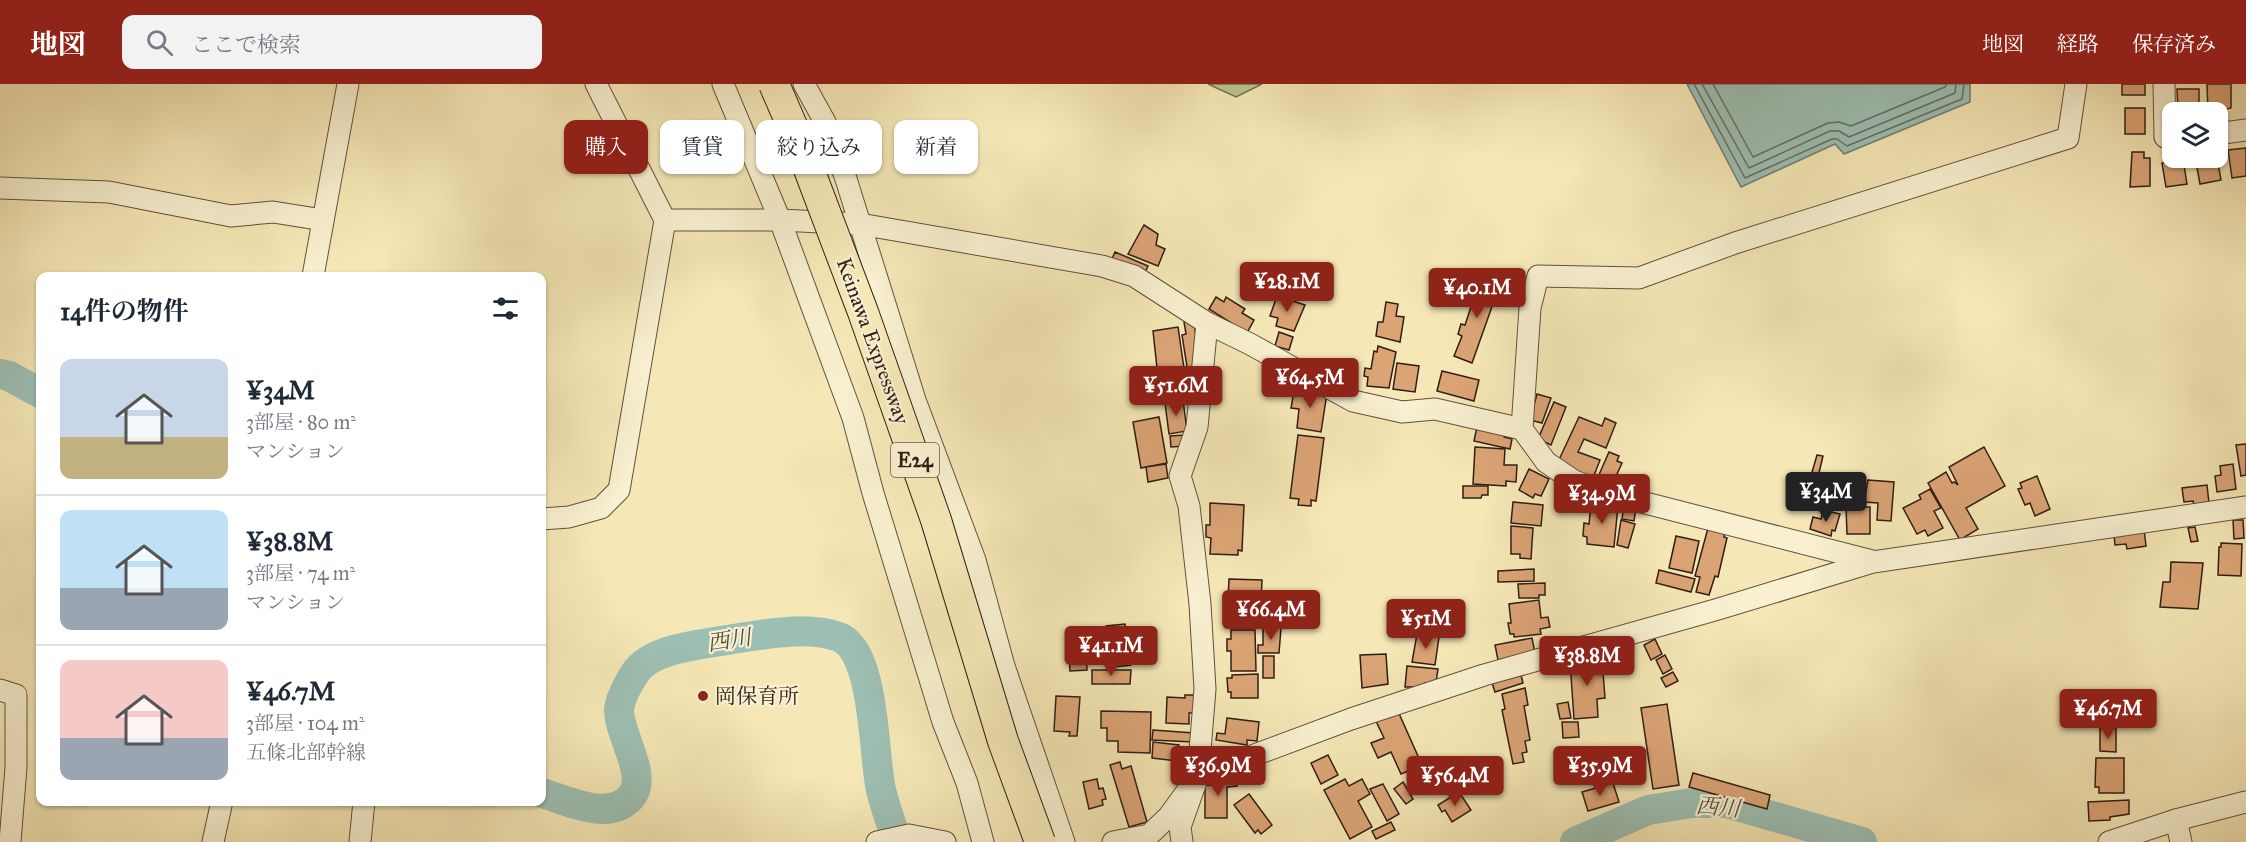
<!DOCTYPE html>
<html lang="ja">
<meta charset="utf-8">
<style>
body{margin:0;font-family:"IM FELL Great Primer","Noto Serif JP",serif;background:#f2f2f3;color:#1f2937;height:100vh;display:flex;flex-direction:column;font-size:22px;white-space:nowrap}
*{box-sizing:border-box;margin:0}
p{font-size:20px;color:#747a83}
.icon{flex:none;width:33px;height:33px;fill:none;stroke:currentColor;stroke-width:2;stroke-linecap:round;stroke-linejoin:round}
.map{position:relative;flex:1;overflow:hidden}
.details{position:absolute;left:36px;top:188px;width:510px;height:534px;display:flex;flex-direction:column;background:#fff;border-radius:12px;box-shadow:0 2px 4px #0004}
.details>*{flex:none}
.top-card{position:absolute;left:564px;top:36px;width:570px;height:54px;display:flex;gap:12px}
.controls{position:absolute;left:2162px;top:18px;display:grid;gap:12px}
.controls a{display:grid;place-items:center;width:66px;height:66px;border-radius:12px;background:#fff;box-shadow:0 2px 4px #0004;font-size:30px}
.price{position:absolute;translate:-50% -51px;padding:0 14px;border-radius:6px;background:#8f2418;color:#fff;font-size:20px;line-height:39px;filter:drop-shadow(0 2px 3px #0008)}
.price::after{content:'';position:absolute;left:50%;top:36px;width:18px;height:14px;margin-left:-9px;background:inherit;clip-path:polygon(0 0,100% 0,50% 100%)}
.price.current{background:#222;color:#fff}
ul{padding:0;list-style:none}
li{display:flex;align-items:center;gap:18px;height:150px;padding:0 24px}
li+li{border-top:2px solid #e0e1e3}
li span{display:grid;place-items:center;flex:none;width:168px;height:120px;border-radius:12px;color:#555}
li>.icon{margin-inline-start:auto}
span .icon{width:72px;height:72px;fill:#fffc;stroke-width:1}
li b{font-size:26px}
h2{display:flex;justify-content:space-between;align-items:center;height:72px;padding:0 24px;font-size:26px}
.pill{padding:0 21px;border-radius:12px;background:#fff;box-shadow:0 2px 4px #0004;font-size:21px;line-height:54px}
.pill.current{background:#8f2418;color:#fff}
header{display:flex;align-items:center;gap:36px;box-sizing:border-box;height:84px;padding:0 30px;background:#8f2418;color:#fff}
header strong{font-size:28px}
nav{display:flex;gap:33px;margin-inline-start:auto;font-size:21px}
.search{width:420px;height:54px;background:#f2f2f3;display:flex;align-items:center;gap:15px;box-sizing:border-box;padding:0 21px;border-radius:12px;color:#747a83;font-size:22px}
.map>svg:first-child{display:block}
</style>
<header>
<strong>地図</strong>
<div class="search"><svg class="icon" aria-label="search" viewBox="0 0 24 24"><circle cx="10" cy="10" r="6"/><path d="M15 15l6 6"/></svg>ここで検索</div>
<nav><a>地図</a><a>経路</a><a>保存済み</a></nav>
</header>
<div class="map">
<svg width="2246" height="758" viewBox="0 0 2246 758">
<rect width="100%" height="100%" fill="#f5e8b6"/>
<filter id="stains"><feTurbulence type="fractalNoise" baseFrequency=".00333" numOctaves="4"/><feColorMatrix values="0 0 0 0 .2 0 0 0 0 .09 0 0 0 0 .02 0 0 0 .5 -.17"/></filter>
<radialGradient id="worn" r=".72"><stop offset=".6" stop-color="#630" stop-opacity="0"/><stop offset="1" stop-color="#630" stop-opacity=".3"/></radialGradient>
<!-- green -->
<path fill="#b8c690" stroke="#747254" stroke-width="1.5" d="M1208,0H1262L1236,13Z"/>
<!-- water -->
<path fill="#9dbfb3" stroke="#717e75" stroke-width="1.5" d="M1687,0H1970V18L1844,70L1835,60L1741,103Z"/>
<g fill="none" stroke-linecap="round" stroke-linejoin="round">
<!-- shore -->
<g stroke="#666e65" stroke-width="1.5">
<path d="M1694,0L1745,94L1832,55H1837L1847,62L1962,15L1964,0"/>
<path d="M1702,0L1749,84L1830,47H1839L1849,53L1955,9L1956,0"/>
<path d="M1713,0L1753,73L1828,39L1839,38L1851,42L1945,3L1947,0"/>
</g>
<!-- river -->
<g stroke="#9dbfb3" stroke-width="30">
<path d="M0,290L9,292L40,309"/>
<path d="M542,709C568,717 609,738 631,713C649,692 619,652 619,626C620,614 628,600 635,589C652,564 699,561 727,556C759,551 807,541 839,553C876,568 873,672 881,706C885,723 892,741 897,758"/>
<path d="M1575,758L1648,726L1692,719H1727L1862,758"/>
</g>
</g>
<!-- building -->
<g fill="#dba475" stroke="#301d17" stroke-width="1.5">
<rect x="2122" y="0" width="23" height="11"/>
<path d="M2207,0H2231V24L2226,25V30L2208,28Z"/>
<path d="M2177,5H2199V28H2178Z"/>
<rect x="2125" y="24" width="20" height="26"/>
<path d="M2246,64V92L2232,94L2228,66Z"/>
<path d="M2132,68H2144V74H2150V102L2130,103Z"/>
<path d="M2217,74L2221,96L2200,100L2196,78Z"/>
<path d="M2183,75L2187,100L2166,103L2162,79Z"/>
<path d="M1144,141L1158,150L1156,161L1165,165L1158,182L1128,170Z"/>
<path d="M1115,168L1148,182L1144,191L1111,177Z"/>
<path d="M1477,192L1500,200L1472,279L1454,272L1462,252L1458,250L1461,240L1465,241L1478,202L1474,201Z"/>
<path d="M1277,212L1305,221L1294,247L1276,242L1278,234L1270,232Z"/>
<path d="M1216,213L1224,218L1226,213L1245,225L1242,229L1254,236L1247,249L1209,225Z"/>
<path d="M1386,218L1398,220L1396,232L1404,233L1400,258L1376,252L1378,238H1383Z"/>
<path d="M1194,237L1197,261L1196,288L1188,289L1182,251L1186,250L1184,238Z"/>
<path d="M1178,243L1185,291L1178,292V295L1164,297L1163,292L1158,293L1153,247Z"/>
<path d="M1279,248L1293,253L1289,266L1275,262Z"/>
<path d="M1378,262L1396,268L1389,304L1367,302L1368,293L1364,292L1365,284L1371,285L1374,267L1377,268Z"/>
<path d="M1397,279L1419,282L1415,308L1393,305Z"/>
<path d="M1442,287L1479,296L1474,317L1437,307Z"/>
<path d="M1190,296L1192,312L1153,317L1151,301Z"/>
<path d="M1147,302L1149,311L1139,313L1137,304Z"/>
<path d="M1310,306L1327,309L1321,348L1297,344L1299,325L1291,324L1294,307L1310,309Z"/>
<path d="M1537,310L1551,314L1542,339L1530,336Z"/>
<path d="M1183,316L1187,347L1169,350L1165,319Z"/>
<path d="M1554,318L1566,323L1551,361L1538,355Z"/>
<path d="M1159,333L1167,379L1141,384L1133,338Z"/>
<path d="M1579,333L1602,342L1605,334L1616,339L1606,364L1584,355L1578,368L1600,376L1593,394L1557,380Z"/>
<path d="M1477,343L1505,349L1504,353L1512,355L1510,365L1474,357Z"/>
<path d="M1185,351L1184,362L1171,363L1170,352Z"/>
<path d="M1298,351L1324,354L1316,417L1311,416V422L1298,421L1299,415L1290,414Z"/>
<path d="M2246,360V391L2241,392L2236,361Z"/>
<path d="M1475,363L1505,365L1504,381H1517L1516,398L1506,397V402L1473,400Z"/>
<path d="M1984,363L2005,402L1966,424L1978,445L1960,456L1928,399L1946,388L1952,399L1954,398L1958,401L1949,383Z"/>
<path d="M1609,368L1619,372L1617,377L1622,379L1613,399L1598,393Z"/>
<path d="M1817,371L1823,372L1817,397L1810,395Z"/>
<path d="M1166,380L1168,394L1148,398L1146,383Z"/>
<path d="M2233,380L2236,405L2217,408L2215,392L2221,391L2220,382Z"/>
<path d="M1529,385L1549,395L1541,412L1535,410L1533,414L1519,406Z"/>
<path d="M2037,392L2050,425L2035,432L2030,419L2025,421L2018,405L2022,404L2020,399Z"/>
<path d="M1868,396L1894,398L1891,437L1877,436L1878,419L1864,418Z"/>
<path d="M2207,401L2209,419L2194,421L2193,417L2184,418L2182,404Z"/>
<path d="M1463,402H1488V411H1482L1481,414H1463Z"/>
<path d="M1930,405L1941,424L1934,427L1943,444L1928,452L1925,446L1917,450L1903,424L1921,415L1919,411Z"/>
<path d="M1513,418L1543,421L1541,442L1511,439Z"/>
<path d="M1601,418L1615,419L1618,422L1614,463L1587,460V453L1583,452L1584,439L1589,440L1591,420L1600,421Z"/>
<path d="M1210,419L1244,421L1242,467L1238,466V471L1210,470L1211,454L1206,453V441H1210Z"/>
<path d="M1624,421L1636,423L1634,437L1622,435Z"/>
<path d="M1846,423H1870V450H1847Z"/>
<path d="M1823,426L1840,430L1835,447L1832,446L1831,452L1810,445L1813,433L1821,435Z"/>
<path d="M1621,436L1635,440L1628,464L1617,461Z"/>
<path d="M2233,436H2243L2244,454L2234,455Z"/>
<path d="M1511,442L1533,444L1531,475L1520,474V470H1511Z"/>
<path d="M2195,443L2198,457L2191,458L2188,444Z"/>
<path d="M1708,444L1725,447L1724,453L1727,454L1718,493L1715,492L1709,511L1696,508L1700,493L1695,492Z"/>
<path d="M2144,445L2146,462L2127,465L2126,460L2115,461L2114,450Z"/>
<path d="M1676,452L1699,457L1692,489L1669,484Z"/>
<path d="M2221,459L2242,460L2241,492L2218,491L2219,463H2221Z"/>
<path d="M2171,478L2203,479L2198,525L2160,523L2163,498H2170Z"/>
<path d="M1534,485V497L1498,498V487Z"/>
<path d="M1659,486L1695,495L1691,508L1656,499Z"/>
<path d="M1229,495L1262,496L1261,518L1228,516Z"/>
<path d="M1545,499V511H1539V514H1519L1518,500Z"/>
<path d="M1539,516L1541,534L1548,533L1550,543L1540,545L1541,550L1514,553V550H1510L1508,539H1511L1509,520Z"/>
<path d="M1232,519L1259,520L1258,538L1232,537Z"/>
<path d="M1125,540L1126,547H1128L1131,581L1107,584L1104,550L1107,549L1106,542Z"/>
<path d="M1263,543L1281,544L1279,569H1258V561H1263Z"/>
<path d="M1231,546H1255L1256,587H1231V567H1227V555H1231Z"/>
<path d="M1417,550L1439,553L1435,581L1412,578Z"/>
<path d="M1532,554L1535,569L1498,576L1495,561Z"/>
<path d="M1655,555L1662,570L1651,576L1644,561Z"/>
<path d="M1086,567L1087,586L1070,587L1069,568Z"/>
<path d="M1386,570L1388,600L1362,604L1360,571Z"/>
<path d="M1665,571L1672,585L1663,590L1656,576Z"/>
<rect x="1263" y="572" width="11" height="22"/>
<path d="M1602,575L1605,614L1597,615L1598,633L1574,635L1570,577Z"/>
<path d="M1407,582L1438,585L1436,598L1425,599V603H1405Z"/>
<path d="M1092,586H1131L1130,600H1092Z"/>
<path d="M1673,588L1678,597L1666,603L1661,594Z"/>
<path d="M1258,590V614H1231V608H1228L1227,594H1232V591Z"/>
<path d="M1521,591L1523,599L1495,608L1492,599Z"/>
<path d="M1525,604L1528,621L1524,622L1530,656L1525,657L1527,668L1522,669L1524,678L1513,680L1502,626L1505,625L1502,610Z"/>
<path d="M1185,611H1197L1196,629H1189V640L1166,639L1167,613L1185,614Z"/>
<path d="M1056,612L1080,613L1077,652H1069L1070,648L1054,647Z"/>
<path d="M1568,618L1571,634L1560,635L1557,620Z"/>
<path d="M1667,620L1679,701L1653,705L1641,624Z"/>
<path d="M2090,622L2119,623V641L2089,640Z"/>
<path d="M1397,625L1422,681L1401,690L1391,668L1378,674L1371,659L1384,654L1375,635Z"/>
<path d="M1101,627L1151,628L1150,669L1118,668V657H1107V644H1101Z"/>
<path d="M1227,634L1259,638L1257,657L1247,656V661L1216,656L1217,649L1225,650Z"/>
<path d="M1562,638H1578L1579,653L1563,654Z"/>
<path d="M2100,644H2116V668L2100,667Z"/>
<path d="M1153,646L1194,649L1193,658L1152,656Z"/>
<path d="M1153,658L1179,661L1177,677L1152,674Z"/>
<path d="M1328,671L1338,691L1321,700L1311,679Z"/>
<path d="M2096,674H2124V709H2099V703H2095Z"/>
<path d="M1429,676L1436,684L1423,696L1416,688Z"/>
<path d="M1120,678L1122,685L1131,682L1147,738L1129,743L1110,681Z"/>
<path d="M1693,689L1770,711L1767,725L1689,703Z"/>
<path d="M1216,693H1237V702L1227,703V734H1205V701H1214Z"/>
<path d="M1097,695L1099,705L1103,704L1106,715L1102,716L1103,721L1089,725L1083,698Z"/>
<path d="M1345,695L1349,702L1362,695L1370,710L1358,717L1372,743L1350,755L1324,706Z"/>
<path d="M1403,698L1413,715L1406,720L1394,705Z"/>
<path d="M1613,699L1619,718L1588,727L1582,708Z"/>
<path d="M1383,700L1399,730L1387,737L1370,705Z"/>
<path d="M1459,708L1471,726L1452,738L1445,726L1442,728L1438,721Z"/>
<path d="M1249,710L1272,741L1261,750L1258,746L1255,749L1234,721Z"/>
<path d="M2129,716V730L2110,733V736L2089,737L2088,718Z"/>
<path d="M1391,738L1395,746L1376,755L1372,747Z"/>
</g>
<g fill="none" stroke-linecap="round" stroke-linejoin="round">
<defs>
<g id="minor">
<path d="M596,0L665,136H780L860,140L1102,182L1134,192L1207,239L1250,260L1353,317L1402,328L1435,325L1522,345"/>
<path d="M723,0L780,136L853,334L873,409L943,638L967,699L983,758"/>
<path d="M804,0L825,38L846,95L915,316L975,476L1004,582L1064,758"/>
<path d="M2164,0L2165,53H2172"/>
<path d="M2217,50L2246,46"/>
<path d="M0,104L109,108L231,132L273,128L323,136"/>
<path d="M313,192L348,0"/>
<path d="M542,435L569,433L601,424L619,406L665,136"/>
<path d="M1872,477L1614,411L1574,397L1546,378L1522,345L1530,224L1538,192L1639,194L1735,159L2068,54L2076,0"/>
<path d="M0,606L16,611V683L10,758"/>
<path d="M2176,736L2181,758"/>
<path d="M213,758L222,717"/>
<path d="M360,758L364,717"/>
<path d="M877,758L909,751L945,758"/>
<path d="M1113,758L1149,751L1169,732L1198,692L1351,635L1484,591L1715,526L1873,478L2246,423"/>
<path d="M1182,758L1180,743L1198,692L1205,605L1200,520L1189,422L1180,392L1197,343L1207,239"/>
<path d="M2109,758L2176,736L2246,718"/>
</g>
</defs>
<!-- minor casing -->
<use href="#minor" stroke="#61503f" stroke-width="23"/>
<!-- minor -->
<use href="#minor" stroke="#f8f0d0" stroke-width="21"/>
<defs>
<path id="highway-bridge" d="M774,0L796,51L863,228L936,436L1003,657L1040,758"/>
</defs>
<!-- highway-bridge casing -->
<use href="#highway-bridge" stroke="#301d17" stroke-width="32" stroke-linecap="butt"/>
<!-- highway-bridge -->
<use href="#highway-bridge" stroke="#f5e8b6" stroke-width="30"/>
</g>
<!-- markers -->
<circle fill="#8f2418" stroke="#f8f0d0" stroke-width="2" cx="703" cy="612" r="6"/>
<g text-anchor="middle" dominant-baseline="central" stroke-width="4.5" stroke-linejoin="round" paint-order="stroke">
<!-- shield labels -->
<rect fill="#f8f0d0" stroke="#6c5c4e" stroke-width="1.5" x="891" y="359" width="48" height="34" rx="4.5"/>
<g font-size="20" font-weight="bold" fill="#301d17">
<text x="915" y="376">E24</text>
</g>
<!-- street labels -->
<g font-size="21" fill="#301d17" stroke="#f8f0d0">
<text transform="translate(873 257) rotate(70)">Keinawa Expressway</text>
</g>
<!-- poi labels -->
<g font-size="21" fill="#301d17" stroke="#f8f0d0" text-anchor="start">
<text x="715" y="612">岡保育所</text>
</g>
<!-- water labels -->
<g font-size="22" font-style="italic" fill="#514e46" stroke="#f8f0d0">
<text transform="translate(729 556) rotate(-9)">西川</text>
<text transform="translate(1718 723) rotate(5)">西川</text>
</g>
</g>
<rect width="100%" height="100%" filter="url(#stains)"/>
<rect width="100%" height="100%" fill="url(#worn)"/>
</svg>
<div class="controls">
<a><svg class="icon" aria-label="layers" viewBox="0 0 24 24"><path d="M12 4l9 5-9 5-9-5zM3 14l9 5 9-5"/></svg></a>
</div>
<b class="price" style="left:1287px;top:229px">¥28.1M</b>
<b class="price" style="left:1477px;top:235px">¥40.1M</b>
<b class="price" style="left:1310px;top:325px">¥64.5M</b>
<b class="price" style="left:1176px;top:333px">¥51.6M</b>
<b class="price current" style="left:1826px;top:439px">¥34M</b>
<b class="price" style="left:1602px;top:441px">¥34.9M</b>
<b class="price" style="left:1271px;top:557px">¥66.4M</b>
<b class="price" style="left:1426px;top:566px">¥51M</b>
<b class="price" style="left:1111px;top:593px">¥41.1M</b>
<b class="price" style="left:1587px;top:603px">¥38.8M</b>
<b class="price" style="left:2108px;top:656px">¥46.7M</b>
<b class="price" style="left:1218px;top:713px">¥36.9M</b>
<b class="price" style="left:1600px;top:713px">¥35.9M</b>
<b class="price" style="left:1455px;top:723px">¥56.4M</b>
<div class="top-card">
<a class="pill current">購入</a>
<a class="pill">賃貸</a>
<a class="pill">絞り込み</a>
<a class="pill">新着</a>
</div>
<section class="details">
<h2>14件の物件<svg class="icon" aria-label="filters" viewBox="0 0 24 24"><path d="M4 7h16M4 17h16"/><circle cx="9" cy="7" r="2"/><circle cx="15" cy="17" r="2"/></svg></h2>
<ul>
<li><span style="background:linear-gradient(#c9d6e8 65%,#c2b280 0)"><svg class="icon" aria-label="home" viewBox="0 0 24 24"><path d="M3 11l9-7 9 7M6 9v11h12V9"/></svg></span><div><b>¥34M</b><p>3部屋 · 80 m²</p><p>マンション</p></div></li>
<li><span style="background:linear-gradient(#bfe0f5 65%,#9aa5b1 0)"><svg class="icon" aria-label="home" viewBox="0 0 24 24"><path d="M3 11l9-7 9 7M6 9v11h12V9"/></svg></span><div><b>¥38.8M</b><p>3部屋 · 74 m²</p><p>マンション</p></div></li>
<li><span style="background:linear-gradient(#f6c9c9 65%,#9aa5b1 0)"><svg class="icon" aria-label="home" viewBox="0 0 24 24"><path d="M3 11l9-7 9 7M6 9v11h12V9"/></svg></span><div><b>¥46.7M</b><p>3部屋 · 104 m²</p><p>五條北部幹線</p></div></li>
</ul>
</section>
</div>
